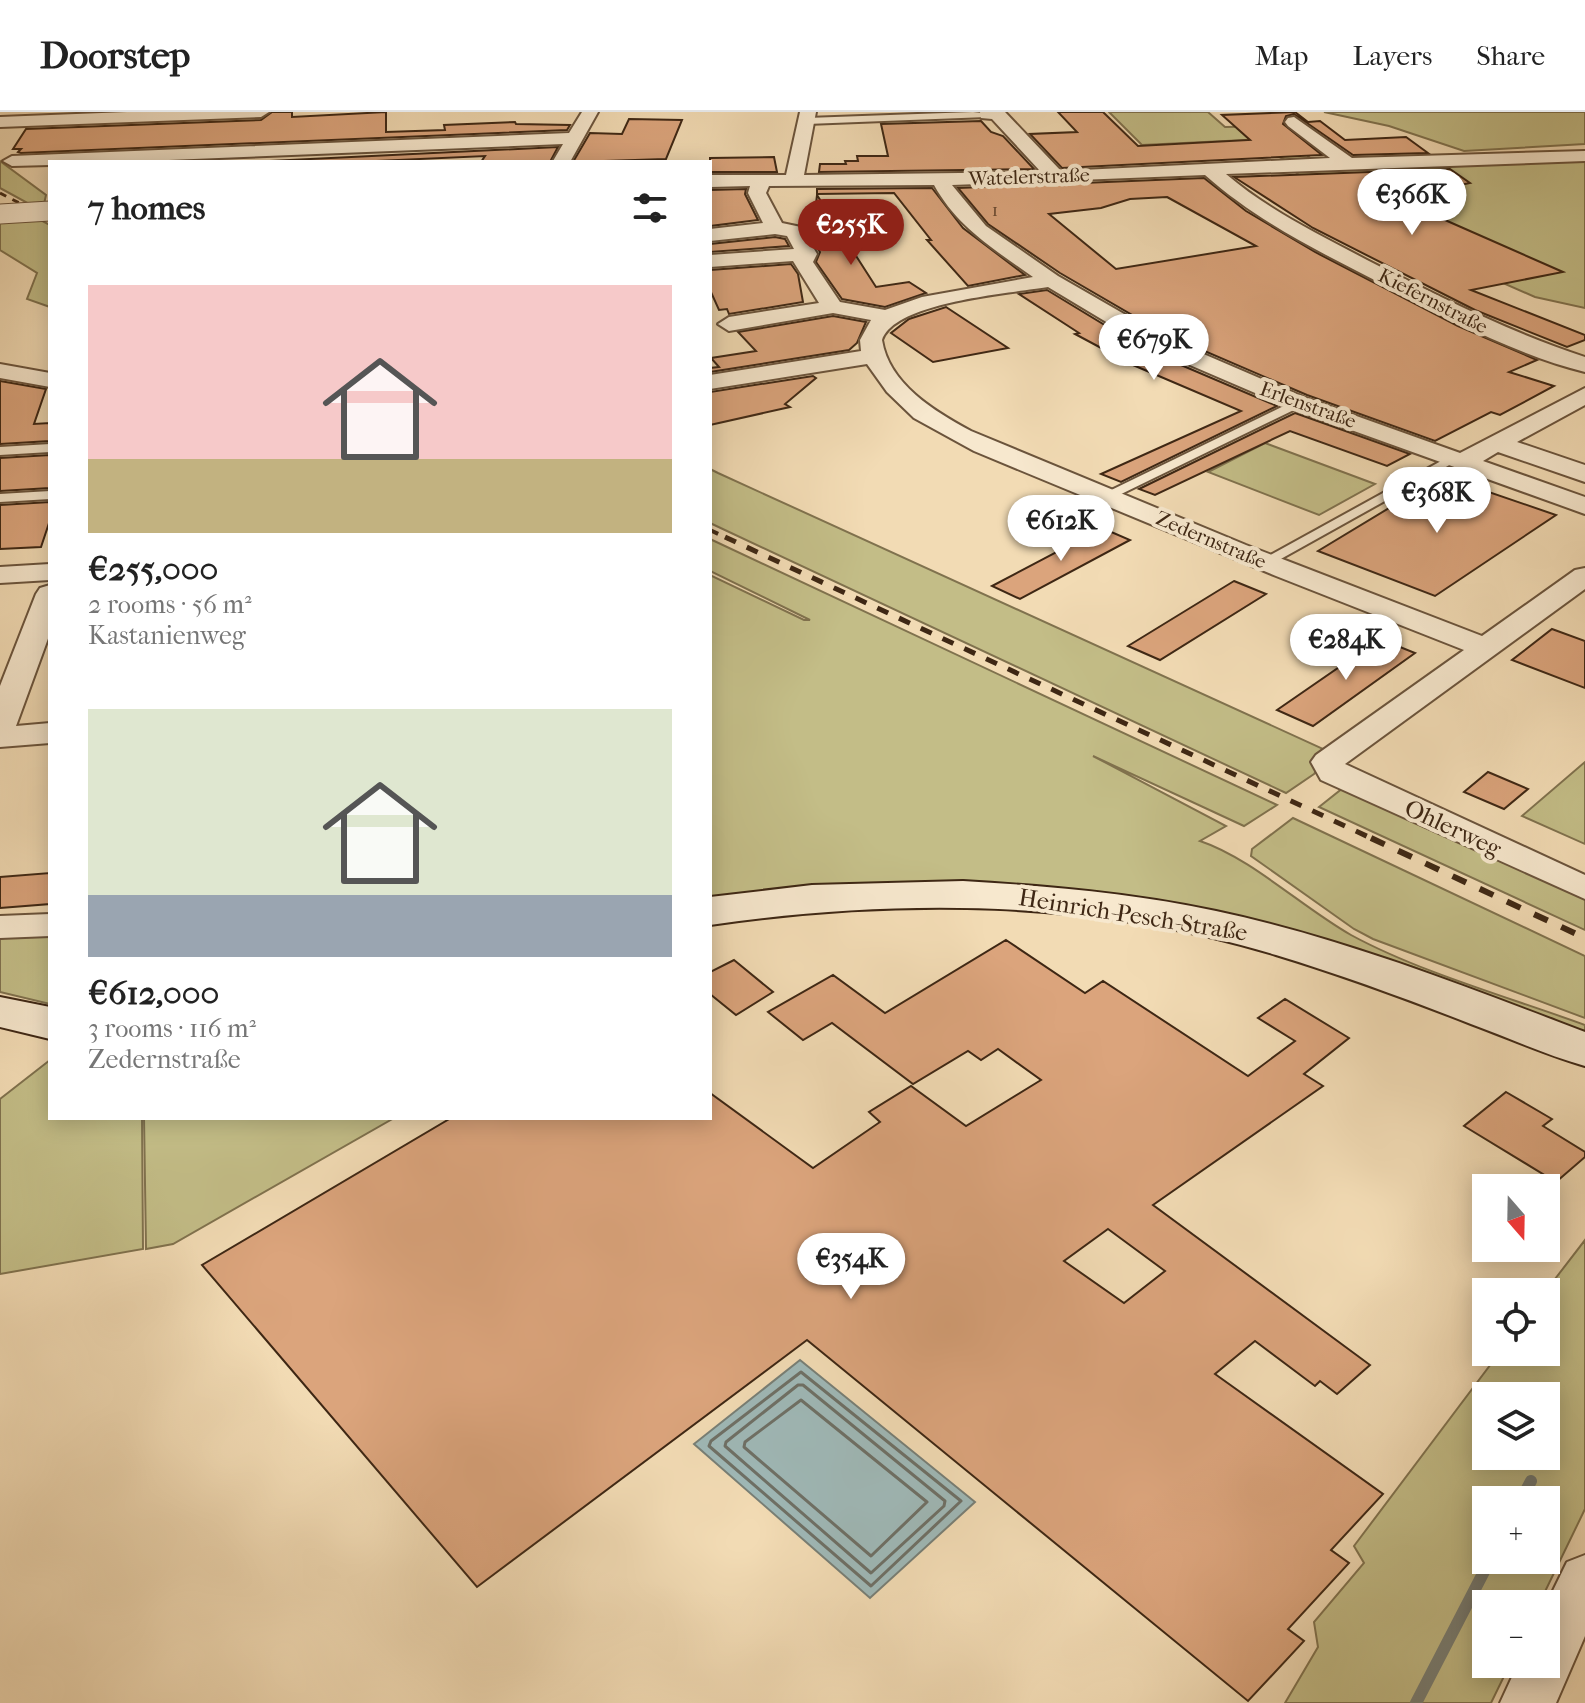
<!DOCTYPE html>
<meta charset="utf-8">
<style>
body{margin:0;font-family:"IM FELL French Canon",serif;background:#f2f2f2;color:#222;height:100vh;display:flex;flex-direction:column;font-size:30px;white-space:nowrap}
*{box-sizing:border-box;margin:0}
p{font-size:26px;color:#767676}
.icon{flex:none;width:44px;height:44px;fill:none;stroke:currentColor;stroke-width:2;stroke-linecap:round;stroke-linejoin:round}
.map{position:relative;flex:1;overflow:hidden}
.drawer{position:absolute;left:48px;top:48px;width:664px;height:960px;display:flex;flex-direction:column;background:#fff;border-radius:0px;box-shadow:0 4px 20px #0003}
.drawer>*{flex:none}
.needle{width:52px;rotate:160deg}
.controls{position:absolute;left:1472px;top:1062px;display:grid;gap:16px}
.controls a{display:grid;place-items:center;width:88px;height:88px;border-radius:0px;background:#fff;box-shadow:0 4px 20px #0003;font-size:40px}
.price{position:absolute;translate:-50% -68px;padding:0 18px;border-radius:28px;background:#fff;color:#222;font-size:26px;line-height:52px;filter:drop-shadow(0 2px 4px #0008)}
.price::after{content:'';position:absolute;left:50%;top:48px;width:24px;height:18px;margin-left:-12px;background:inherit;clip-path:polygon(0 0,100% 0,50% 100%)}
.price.on{background:#8f2418;color:#fff}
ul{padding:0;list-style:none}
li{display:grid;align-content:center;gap:16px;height:424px;padding:0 40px}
li span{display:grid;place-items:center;height:248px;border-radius:0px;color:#555}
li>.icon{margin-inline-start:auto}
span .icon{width:144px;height:144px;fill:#fffc;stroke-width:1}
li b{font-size:34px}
h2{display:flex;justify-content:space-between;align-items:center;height:96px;padding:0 40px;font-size:34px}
header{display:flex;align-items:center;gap:48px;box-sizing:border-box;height:112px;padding:0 40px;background:#fff;border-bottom:2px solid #e0e0e0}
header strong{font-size:38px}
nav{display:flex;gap:44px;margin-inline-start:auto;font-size:28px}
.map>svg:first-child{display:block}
</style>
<header>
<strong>Doorstep</strong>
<nav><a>Map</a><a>Layers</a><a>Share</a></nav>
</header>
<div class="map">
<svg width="1585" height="1591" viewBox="0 0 1585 1591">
<rect width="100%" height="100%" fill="#f2dbb4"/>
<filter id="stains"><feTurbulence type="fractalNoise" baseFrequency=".0025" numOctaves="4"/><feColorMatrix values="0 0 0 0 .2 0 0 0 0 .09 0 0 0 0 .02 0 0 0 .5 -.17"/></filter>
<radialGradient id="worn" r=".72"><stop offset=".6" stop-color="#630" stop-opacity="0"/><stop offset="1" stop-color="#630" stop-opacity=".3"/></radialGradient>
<!-- green -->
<g fill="#c3bd87" stroke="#80724e" stroke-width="2" fill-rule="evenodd">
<path d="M1109,0H1208L1225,15C1263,13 1283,17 1310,46L1285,48L1246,28L1142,33Z"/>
<path d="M1324,0H1585V32L1464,39L1389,14Z"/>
<path d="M1585,48V196L1535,185L1419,134L1313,75L1293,58Z"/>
<path d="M0,49L46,83L44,92L31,93L0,76Z"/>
<path d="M35,105L50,113V195L27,187L37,161L0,138V106Z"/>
<path d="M1265,331L1375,372L1319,403L1208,360Z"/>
<path d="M710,357L718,361L1332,641L1314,662L1286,681L710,411Z"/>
<path d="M710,427L1277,693L1244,714L1093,644L1226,714L1200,729C1251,746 1303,796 1351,823C1419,860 1511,886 1585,913V922L1413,855L1318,826L1212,803L710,789V463L804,508H810L710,459Z"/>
<path d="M1585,650V732L1522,704Z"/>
<path d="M1343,676L1585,782V818L1319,695Z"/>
<path d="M1293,706L1585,844V906L1373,827L1354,817L1251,744L1252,737Z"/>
<path d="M9,825H50V892L0,880V827Z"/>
<path d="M50,948V1006H142L143,1137L0,1162V987Z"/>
<path d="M144,1006H394L173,1132L146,1137Z"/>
<path d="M1585,1128V1397L1539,1492H1486V1552H1510L1491,1591H1285L1318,1535L1314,1510L1364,1451L1354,1434L1500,1240H1546L1545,1180ZM1486,1284H1546V1344H1486ZM1486,1388H1546V1448H1486Z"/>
</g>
<!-- water -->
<path fill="#9fb9b8" stroke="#787f76" stroke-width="2" d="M800,1248L975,1390L870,1486L694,1332Z"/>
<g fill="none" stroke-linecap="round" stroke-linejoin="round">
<!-- shore -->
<g stroke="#6e7066" stroke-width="3">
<path d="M801,1260L961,1389L871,1474L709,1334L711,1329Z"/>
<path d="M798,1273H803L945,1389L944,1394L871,1461L725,1334L726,1330Z"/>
<path d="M801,1288L927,1390L871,1444L744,1335L745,1330Z"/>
</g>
<!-- stream -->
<g stroke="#787f76" stroke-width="12">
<path d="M1521,1388L1531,1369"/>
<path d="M1416,1591L1490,1448"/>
</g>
</g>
<!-- building -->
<g fill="#dba47c" stroke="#3e2714" stroke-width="2" fill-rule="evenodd">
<path d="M272,0H292V5L386,0V20L445,18L444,13L515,10L516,12L570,13L567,18L21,41L18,40L21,37H13L26,17L261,8Z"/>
<path d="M1058,0H1103L1138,34L1250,28L1222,3L1295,0L1308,10L1320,9L1345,28L1406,25L1428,41L1353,43L1294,2L1286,4L1283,12L1322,43L1062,56L1030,22L1077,20Z"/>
<path d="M629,7L682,8L666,47L573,50L590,21L622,22Z"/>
<path d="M981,9L991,20L1003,24L1034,57L819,60L820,52H846L845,49H858L857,44H888L881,12Z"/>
<path d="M558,35L550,50H481L485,44L354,50H249Z"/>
<path d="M774,45L777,60H710V46Z"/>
<path d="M1450,57L1470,71L1395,86L1563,160L1471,178L1585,223V228L1567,235L1475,198L1313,116L1234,65Z"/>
<path d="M1204,66L1246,99L1315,140L1458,214L1537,248L1509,260L1554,274L1500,303L1491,300L1435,329L1307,283L1165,222L1060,161L988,112L958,76ZM1167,85L1256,134L1116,157L1049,102L1101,96L1130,87Z"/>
<path d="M932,76L963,116L1025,163L968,174L927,128H931L894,81L817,82V77Z"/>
<path d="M746,77L745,82L758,108L710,114V78Z"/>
<path d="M817,83L876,175L909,170L926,181L885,195L842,187L816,150L820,140L812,128Z"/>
<path d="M775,125L785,127L789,134L710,140V132Z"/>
<path d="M791,152L798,162L803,190L729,202L727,197L719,198L710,178V158Z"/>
<path d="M1047,178L1146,238L1277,294L1121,370L1101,362L1241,299L1133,253L1075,222L1079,221L1019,182Z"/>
<path d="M946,195L1008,236L933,250L891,221L909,207Z"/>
<path d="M833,204L866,210L857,231L849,238L710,260V256L719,255L711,246L756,239L738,220Z"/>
<path d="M813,264L816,266L785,292L790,295L710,313V280Z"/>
<path d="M0,269L46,277L34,312L50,311V329L0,332Z"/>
<path d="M1295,301L1410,342L1387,354L1290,319L1155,383L1139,377Z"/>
<path d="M50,343V376L0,379V346Z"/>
<path d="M1442,364L1556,403L1435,484L1318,439Z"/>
<path d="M50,390V408L41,435L0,437V393Z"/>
<path d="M1102,416L1130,428L1020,487L992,474Z"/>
<path d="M1234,469L1266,482L1160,548L1128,534Z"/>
<path d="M1552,517L1585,529V576L1512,548Z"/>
<path d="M1380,527L1415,541L1313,614L1277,598Z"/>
<path d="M1488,660L1528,677L1504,697L1464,680Z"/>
<path d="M50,761V792L0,796V765Z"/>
<path d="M1006,828L1085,881L1103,869L1248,964L1295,929L1258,906L1285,887L1349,926L1304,962L1323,974L1153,1093L1370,1253L1337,1282L1320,1269L1315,1274L1255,1229L1215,1262L1383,1382L1331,1438L1349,1451L1288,1517L1304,1529L1248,1589L807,1228L477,1475L202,1153L451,1006H710V981L813,1056L880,1010L869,1000L911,974L966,1014L1041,968L998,937L981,948L968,939L913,972L832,911L803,928L768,900L833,863L885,901ZM1108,1117L1165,1159L1124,1191L1064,1149Z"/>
<path d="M734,848L773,880L736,903L710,882V860Z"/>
<path d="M1506,980L1552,1007L1543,1014L1585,1040V1045L1556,1070L1464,1014Z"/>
</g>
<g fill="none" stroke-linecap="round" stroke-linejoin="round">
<defs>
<g id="lane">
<path d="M973,0L991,2L987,5L807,12L803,9L807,6Z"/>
<path d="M1298,287L1304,291L1302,294L1111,387L1099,384Z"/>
<path d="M50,332V340L0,343V335Z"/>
<path d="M1452,343L1462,346L1268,454L1263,455L1256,451Z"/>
<path d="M50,379V387L0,390V382Z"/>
</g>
<g id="street">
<path d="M127,0H269L261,5L0,15V5Z"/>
<path d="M582,0H598L570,50L553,49L563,32L119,50H50V53L12,54L3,49L12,44L569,21Z"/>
<path d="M800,0H816L804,63L1041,60L992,7L981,6L980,0H1005L1061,59L1330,46L1288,14L1285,10L1288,6L1294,5L1352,46L1585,39V49L1226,62C1268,98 1318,122 1367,148C1438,184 1509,220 1585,245V260C1516,243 1450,207 1388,175C1324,142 1259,111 1205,63L952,73L986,114L1058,164L1164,225L1306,286L1460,341L1585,276V293L1517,330L1585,353V370L1498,340L1483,349L1585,385V402L1290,296L1148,235L1048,175C1011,181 894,190 882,228C889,272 934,299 971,319L1246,433L1482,524L1575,458L1585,456V477L1345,652L1585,763V787L1321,668L1311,650L1316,643L1464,538L1276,464L974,339L914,306L887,280L867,252L710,277V263L861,239L860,228L871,208L833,201L729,219L718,212L729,205L819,191L793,149L710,155V143L794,137L787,124L775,122L710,129V117L763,111L748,81L750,74L710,75V63H786ZM934,73C957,115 995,138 1033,165L922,185L885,198L840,190L813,150L817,142L801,115L782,111L766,81L769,74Z"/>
<path d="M0,252L50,261V275L0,266Z"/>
<path d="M50,452V468L0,471V455Z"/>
<path d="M50,473V521L16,614L50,611V631L0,635V574L36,482L40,476Z"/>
<path d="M50,802V824L0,826V804Z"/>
<path d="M1585,1443V1524L1556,1591H1500L1518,1552H1546V1493L1567,1450Z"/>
</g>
<g id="secondary">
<path d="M963,769C1048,774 1133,781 1216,799C1343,826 1464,874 1585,920V954C1546,943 1509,926 1471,912C1407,887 1342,863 1276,843C1095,787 896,786 710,813V785L812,773Z"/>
<path d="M0,885L50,895V927L0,915Z"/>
</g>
</defs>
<!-- lane casing -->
<use href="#lane" stroke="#6b543c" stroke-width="4"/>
<!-- street casing -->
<use href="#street" stroke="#6b543c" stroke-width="4"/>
<!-- secondary casing -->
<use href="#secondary" stroke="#3e2714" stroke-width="4"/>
<!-- lane -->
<use href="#lane" fill="#f7e8ce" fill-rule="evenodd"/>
<!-- street -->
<use href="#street" fill="#f7e8ce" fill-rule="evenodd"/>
<!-- secondary -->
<use href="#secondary" fill="#f7e8ce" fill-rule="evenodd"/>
<!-- rail-far3 -->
<path stroke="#3e2714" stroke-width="3" stroke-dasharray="7 7" stroke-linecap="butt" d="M0,81L50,107"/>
<!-- rail-far2 -->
<path stroke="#3e2714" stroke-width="4" stroke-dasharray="9 9" stroke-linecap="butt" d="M710,418L729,427"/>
<!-- rail-far1 -->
<path stroke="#3e2714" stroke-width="5" stroke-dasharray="12 12" stroke-linecap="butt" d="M725,425L1375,728"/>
<!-- rail -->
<path stroke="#3e2714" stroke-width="6" stroke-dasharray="15 15" stroke-linecap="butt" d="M1371,726L1585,826"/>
<defs>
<path id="street-bridge" d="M0,102L50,99"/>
</defs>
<!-- street-bridge casing -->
<use href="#street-bridge" stroke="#6b543c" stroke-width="21" stroke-linecap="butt"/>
<!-- street-bridge -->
<use href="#street-bridge" stroke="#f7e8ce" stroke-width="19"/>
</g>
<g text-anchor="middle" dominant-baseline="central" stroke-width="8" stroke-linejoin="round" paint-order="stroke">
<!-- far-number labels -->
<g font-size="18" fill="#65462e">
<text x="995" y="98">1</text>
</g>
<!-- far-street labels -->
<g font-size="20" fill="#3e2714" stroke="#f7e8ce">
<text transform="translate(1029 65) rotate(-2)">Watelerstraße</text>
<text transform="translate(1433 189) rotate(27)">Kiefernstraße</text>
<text transform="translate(1308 293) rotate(20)">Erlenstraße</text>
<text transform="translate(1211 428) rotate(23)">Zedernstraße</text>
</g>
<!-- street labels -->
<g font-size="24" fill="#3e2714" stroke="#f7e8ce">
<text transform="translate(1453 716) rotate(25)">Ohlerweg</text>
<text transform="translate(1133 803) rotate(9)">Heinrich-Pesch-Straße</text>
</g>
</g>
<rect width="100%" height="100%" filter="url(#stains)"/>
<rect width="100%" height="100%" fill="url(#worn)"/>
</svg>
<div class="controls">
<a><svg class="needle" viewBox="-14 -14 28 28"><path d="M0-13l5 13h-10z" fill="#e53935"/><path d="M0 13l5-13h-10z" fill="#767676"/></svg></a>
<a><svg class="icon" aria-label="locate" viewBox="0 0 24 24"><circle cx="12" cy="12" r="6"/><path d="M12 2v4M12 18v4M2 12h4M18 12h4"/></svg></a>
<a><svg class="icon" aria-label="layers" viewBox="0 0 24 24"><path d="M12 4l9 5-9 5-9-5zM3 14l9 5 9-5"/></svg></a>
<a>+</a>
<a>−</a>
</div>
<b class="price" style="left:1412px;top:125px">€366K</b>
<b class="price on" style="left:851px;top:155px">€255K</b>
<b class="price" style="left:1154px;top:270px">€679K</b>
<b class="price" style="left:1437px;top:423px">€368K</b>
<b class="price" style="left:1061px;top:451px">€612K</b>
<b class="price" style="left:1346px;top:570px">€284K</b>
<b class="price" style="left:851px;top:1189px">€354K</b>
<section class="drawer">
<h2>7 homes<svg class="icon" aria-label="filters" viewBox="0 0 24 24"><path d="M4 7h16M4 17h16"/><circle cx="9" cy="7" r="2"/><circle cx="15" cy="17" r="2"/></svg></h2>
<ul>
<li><span style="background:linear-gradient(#f6c9c9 70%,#c2b280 0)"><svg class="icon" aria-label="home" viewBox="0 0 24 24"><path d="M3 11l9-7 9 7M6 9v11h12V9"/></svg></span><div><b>€255,000</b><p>2 rooms · 56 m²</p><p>Kastanienweg</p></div></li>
<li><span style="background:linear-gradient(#dfe7d0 75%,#9aa5b1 0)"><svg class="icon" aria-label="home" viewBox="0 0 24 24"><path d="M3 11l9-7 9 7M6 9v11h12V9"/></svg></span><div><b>€612,000</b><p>3 rooms · 116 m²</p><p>Zedernstraße</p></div></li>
</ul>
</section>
</div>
